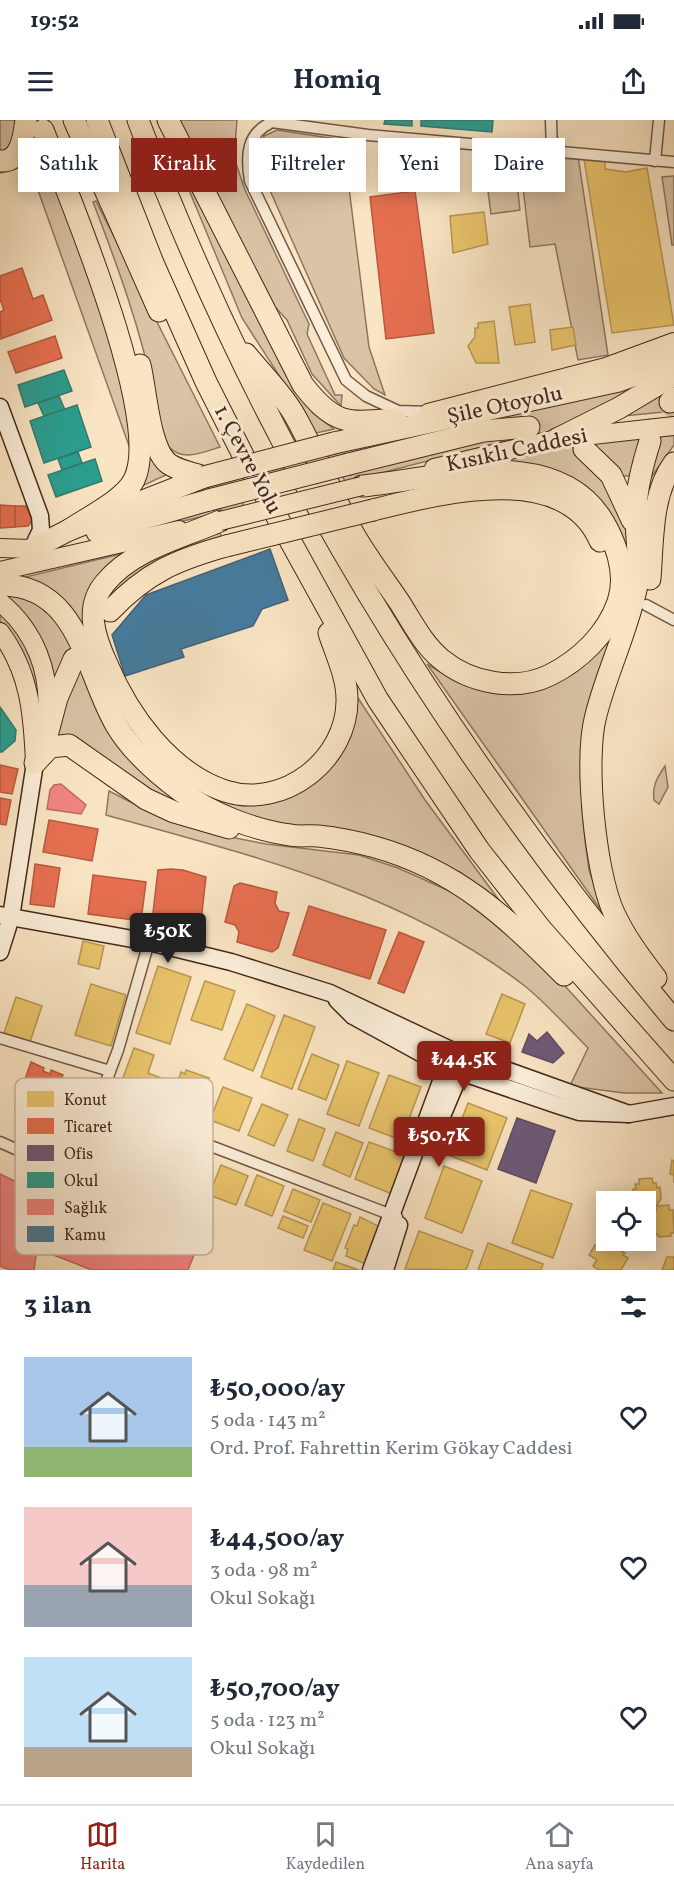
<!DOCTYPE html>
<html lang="tr">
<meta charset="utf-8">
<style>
body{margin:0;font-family:Vollkorn,serif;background:#f2f2f3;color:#1f2937;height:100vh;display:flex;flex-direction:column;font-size:22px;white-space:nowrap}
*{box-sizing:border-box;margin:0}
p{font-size:20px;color:#747a83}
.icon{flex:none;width:33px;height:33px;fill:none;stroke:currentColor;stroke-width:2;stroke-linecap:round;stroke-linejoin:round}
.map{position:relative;height:1150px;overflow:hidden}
.side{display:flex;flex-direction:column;background:#fff;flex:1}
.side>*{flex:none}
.top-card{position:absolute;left:18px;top:18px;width:639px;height:54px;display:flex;gap:12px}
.tools{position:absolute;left:596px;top:1071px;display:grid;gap:12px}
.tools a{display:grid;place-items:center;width:60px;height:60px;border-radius:0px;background:#fff;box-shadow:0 3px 15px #0003;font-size:30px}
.price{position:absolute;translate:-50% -51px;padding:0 14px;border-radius:6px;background:#8f2418;color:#fff;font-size:20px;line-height:39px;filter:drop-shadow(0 2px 3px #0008)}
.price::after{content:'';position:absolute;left:50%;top:36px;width:18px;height:14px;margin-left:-9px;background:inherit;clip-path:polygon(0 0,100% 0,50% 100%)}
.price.selected{background:#222;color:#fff}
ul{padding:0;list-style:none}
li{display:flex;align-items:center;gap:18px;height:150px;padding:0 24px}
li span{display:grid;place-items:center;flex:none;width:168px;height:120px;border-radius:0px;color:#555}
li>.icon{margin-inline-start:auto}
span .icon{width:72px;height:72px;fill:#fffc;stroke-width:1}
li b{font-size:26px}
h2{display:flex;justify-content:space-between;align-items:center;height:72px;padding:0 24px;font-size:26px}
.tag{padding:0 21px;border-radius:0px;background:#fff;box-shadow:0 3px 15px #0003;font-size:21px;line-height:54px}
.tag.selected{background:#8f2418;color:#fff}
.status{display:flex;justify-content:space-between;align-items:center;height:42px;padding:0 30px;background:#fff;direction:ltr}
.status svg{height:16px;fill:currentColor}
header{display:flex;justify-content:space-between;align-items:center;height:78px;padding:0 24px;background:#fff;font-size:27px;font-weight:700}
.tab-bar{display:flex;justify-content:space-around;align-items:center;height:84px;border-top:2px solid #e0e1e3;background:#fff;font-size:16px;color:#747a83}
.tab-bar a{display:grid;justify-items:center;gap:3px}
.tab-bar .selected{color:#8f2418}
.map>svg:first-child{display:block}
</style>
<div class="status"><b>19:52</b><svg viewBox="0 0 49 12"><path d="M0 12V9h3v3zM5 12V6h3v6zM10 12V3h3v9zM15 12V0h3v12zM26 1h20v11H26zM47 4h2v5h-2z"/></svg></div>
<header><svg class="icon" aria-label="menu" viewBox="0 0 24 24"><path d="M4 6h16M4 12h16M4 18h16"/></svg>Homiq<svg class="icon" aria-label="share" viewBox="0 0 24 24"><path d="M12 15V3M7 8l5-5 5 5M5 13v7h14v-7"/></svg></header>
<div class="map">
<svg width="674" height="1150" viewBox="0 0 674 1150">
<rect width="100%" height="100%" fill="#f9e4c3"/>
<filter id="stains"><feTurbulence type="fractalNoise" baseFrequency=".00333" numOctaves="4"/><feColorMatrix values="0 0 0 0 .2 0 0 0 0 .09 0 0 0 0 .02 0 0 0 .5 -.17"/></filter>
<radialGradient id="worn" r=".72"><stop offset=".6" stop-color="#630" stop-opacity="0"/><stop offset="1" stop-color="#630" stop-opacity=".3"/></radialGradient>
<!-- green -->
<g fill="#dac4a6" stroke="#8f7660" stroke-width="1.5">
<path d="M0,0H22L17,23L0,33Z"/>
<path d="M160,0L302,279L313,293L334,309L316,313L242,198Z"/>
<path d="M178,0H237L234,38L245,70L309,204L307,214L335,275H342L341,286L312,254L287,200L267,178Z"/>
<path d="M277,10L343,20L369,227L385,275L374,269L344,238L257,41L264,16Z"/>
<path d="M38,11L108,206L120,253L133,337L29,45L0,53V49Z"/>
<path d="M519,33L578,36L608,235L578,240L555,124L530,127Z"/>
<path d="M514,37L520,90L491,94L484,41Z"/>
<path d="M674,56V125H672L662,57Z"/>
<path d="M96,81L220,327C204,332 183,342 169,327C158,316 158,293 155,279C141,210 118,147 93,82Z"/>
<path d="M651,261L575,303L346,362L341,355L529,301L111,403L234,356Z"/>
<path d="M674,262V291L623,296Z"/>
<path d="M674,310V325L650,359L633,355L619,357L597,349L626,404L630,465L583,635L582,689L585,720L589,750L605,796L427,544L456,561L477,569L544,565L574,553L593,537L620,490L597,377C559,346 534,349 488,344L563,326Z"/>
<path d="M148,327L170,353L138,368Z"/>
<path d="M241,379L244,387L174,403V400Z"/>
<path d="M220,413L222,418L104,485L102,477L125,454L193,420Z"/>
<path d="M137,430L84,510L17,459Z"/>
<path d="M5,469L33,479L64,507L97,586L202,696L51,619L54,570L0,476Z"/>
<path d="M0,489C18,507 35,538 40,563C43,577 40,595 41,610L9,511L0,501Z"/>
<path d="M352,569L425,680L499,780L460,752L409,730L265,702L218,686L129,613L118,583L133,604L238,678L326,651Z"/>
<path d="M665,646L668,667L659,684L654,680C652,666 657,658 665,646Z"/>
<path d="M109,671L164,699L209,713L266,724L359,735L398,748L476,783L555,855L662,973H624L570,966L588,928C568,908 548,885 526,867C406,773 250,735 106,695Z"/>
</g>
<!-- homes -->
<g fill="#e9c46a" stroke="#b89652" stroke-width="1.5">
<path d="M584,39L605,40V49L626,52L647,48L674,205L612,213Z"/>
<path d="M484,92L488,124L453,133L450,96Z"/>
<path d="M530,184L535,222L515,225L509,187Z"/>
<path d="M494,201L499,243H476L468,226L475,217V208H478V203Z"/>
<path d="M573,207L576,225L552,230L550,210Z"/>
<path d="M83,821L104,826L99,849L78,844Z"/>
<path d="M158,846L191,857L170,924L136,913Z"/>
<path d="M205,861L235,871L222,910L191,900Z"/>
<path d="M91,864L126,875L111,926L75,915Z"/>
<path d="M502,874L525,884L510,923L486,914Z"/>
<path d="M16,877L42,886L30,922L4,913Z"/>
<path d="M247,884L275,896L253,951L224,939Z"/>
<path d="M284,895L315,907L292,969L261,957Z"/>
<path d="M134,928L154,935L148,953L169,961L159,989L117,974Z"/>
<path d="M312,934L339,945L326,980L298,969Z"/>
<path d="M347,941L379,953L359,1006L327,994Z"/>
<path d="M186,950L209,958L208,962L211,963L199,998L168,988L181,952L185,954Z"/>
<path d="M389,955L421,967L401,1020L369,1008Z"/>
<path d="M223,967L252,978L239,1011L210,1000Z"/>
<path d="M468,983L507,998L487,1050L448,1035Z"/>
<path d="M262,984L288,995L274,1026L248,1015Z"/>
<path d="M299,999L325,1009L313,1041L287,1031Z"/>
<path d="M336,1012L363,1023L350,1057L323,1045Z"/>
<path d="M369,1022L407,1036L392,1074L355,1059Z"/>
<path d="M672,1040L674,1041V1063V1055L670,1054Z"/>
<path d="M221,1045L248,1056L236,1085L209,1075Z"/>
<path d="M444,1046L482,1061L462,1113L425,1098Z"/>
<path d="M257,1055L284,1066L272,1096L245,1085Z"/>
<path d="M652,1058L653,1063H656L657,1068L660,1067L661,1079L654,1089L645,1090V1082L634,1081L633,1069H636L635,1064H639V1059Z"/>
<path d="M293,1069L320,1080L311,1102L284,1091Z"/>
<path d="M531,1070L572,1084L553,1138L512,1123Z"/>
<path d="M323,1083L351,1094L332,1141L304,1130Z"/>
<path d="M669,1085V1090H673L674,1113H671V1116L659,1117L651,1108L650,1097L653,1096L652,1091H656V1086Z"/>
<path d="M283,1096L308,1106L303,1118L278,1108Z"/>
<path d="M360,1097L380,1107L366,1144L346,1136L348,1129L345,1128L354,1105L357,1106Z"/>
<path d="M419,1111L473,1131L466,1150L405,1149Z"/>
<path d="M488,1123L543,1144L541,1150H478Z"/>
<path d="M607,1124L625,1133L623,1135L628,1138L621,1150H599L593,1146L597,1140L589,1135L595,1125L603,1129Z"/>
<path d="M667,1137H674V1150H662Z"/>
<path d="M336,1142L359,1150H333Z"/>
</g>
<!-- shops -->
<g fill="#e76f51" stroke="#b65a40" stroke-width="1.5">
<path d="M415,71L434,213L386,219L370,77Z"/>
<path d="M22,148L33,179L43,175L52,200L1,219L0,192L4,190L0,179V156Z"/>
<path d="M55,216L62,238L16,253L8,232Z"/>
<path d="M0,385L15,386V407L0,408Z"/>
<path d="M15,386H26L32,401L28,406L15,407Z"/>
<path d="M0,645L18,649L12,674L0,672Z"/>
<path d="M0,678L11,680L6,705L0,704Z"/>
<path d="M49,700L98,709L92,741L43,732Z"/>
<path d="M35,744L60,748L54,787L30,784Z"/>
<path d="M171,749L183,750L206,757L200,810L181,813L170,812L152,801L158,750Z"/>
<path d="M93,755L146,762L141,801L88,794Z"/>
<path d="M240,763L277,772L275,783L279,791L289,793L278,828L272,832L237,822L239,812L235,805L225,802L234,766Z"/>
<path d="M309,786L386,810L370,859L293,835Z"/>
<path d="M399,812L424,822L404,873L378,863Z"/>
<path d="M31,942L44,948L43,951L50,954L51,950L63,955L55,974L59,975L55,986L51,985L45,1001L33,997L35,993L15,988Z"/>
</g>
<!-- offices -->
<g fill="#6d597a" stroke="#614b5d" stroke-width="1.5">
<path d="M547,912L564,933L553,943L522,932L529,914L537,921Z"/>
<path d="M517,998L555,1011L536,1063L498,1049Z"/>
</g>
<!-- schools -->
<g fill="#2a9d8f" stroke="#327a6c" stroke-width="1.5">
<path d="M385,0H412V6L384,4Z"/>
<path d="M421,0H493L492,12L421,6Z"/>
<path d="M64,250L72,271L25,287L18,265Z"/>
<path d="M59,276L65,290L44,296L38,283Z"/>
<path d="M77,285L91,327L44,343L30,301Z"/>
<path d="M78,332L82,343L62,350L58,339Z"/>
<path d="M95,339L102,361L56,377L48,355Z"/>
<path d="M0,587L16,610L15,621L2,632H0Z"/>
</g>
<!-- health -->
<g fill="#f28482" stroke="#be6963" stroke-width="1.5">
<path d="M61,664L86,685L81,694L47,689L50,670L54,665Z"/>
<path d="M0,1054L52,1079L38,1120L34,1150H10L0,1146Z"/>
<path d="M72,1084L194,1135L188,1150H92L51,1134Z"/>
</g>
<!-- public -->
<path fill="#457b9d" stroke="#456276" stroke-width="1.5" d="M270,429L288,480L262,489L253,506L181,529L184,537L125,556L112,515L146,475Z"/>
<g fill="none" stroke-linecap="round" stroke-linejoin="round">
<!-- highway-tunnel -->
<g stroke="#d5bfa1" stroke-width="21" stroke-dasharray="21 10" stroke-linecap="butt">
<path d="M529,307L559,315L573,323"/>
<path d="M650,321L658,301L670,282"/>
</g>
<defs>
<g id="street">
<path d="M551,0L552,32"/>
<path d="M655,41L659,0"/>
<path d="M432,292L398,291L366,276L346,260L250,61C246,36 246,14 272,2L368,15L674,42"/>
<path d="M646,485L674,500"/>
<path d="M0,918L110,951"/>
<path d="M98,983L397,1097"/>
<path d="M0,1022L62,1050L98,983L118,930L149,822"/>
</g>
<g id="secondary">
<path d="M0,287L40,396L41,410L32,429"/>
<path d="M0,795L149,822L231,842L330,873L453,931L629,994"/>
<path d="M0,832L11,797L35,643"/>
<path d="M337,880L353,896L446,947L557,985L579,992L629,994L674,986"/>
<path d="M431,1022L464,944"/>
<path d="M371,1150L450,937"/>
<path d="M385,1150L399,1105"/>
</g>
<g id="primary">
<path d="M428,293L606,247L674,222"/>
<path d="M434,348L557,319L674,306"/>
<path d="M0,428L32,429"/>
<path d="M0,451L179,410"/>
<path d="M0,482C35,511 51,552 47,597"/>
<path d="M0,512C30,552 33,595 35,643"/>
</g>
<g id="highway">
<path d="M74,0L159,191"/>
<path d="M97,0L153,143L206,262L244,337L378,580L479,730L541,809L674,960"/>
<path d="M138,0C265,335 444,626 674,900"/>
<path d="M168,0L303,265C335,306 347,303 396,299"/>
<path d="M43,10C69,77 164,300 134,360C124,380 88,397 69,410"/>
<path d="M0,41C21,43 24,15 26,0"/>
<path d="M246,234C262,254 283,274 295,296C316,333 331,372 351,409C365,435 384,459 400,483C412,502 423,524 441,539C470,563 515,572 550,555C580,540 607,514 618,482C626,458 619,432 608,410C564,320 440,358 362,366"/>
<path d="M140,245C146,269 149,330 169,344C179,351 193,353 204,357"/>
<path d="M670,282L674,278"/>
<path d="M557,319L619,288L674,255"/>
<path d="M650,321C643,343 637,365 636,388C635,413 641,440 637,465C628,510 607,551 596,595C584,639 595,752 614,793C625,817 640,837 656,858"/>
<path d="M334,323L619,261L674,240"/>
<path d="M584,329L611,355L632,400"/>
<path d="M349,344L483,311L529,307"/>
<path d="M373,390C438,374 565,339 600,421"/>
<path d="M220,401C181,418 133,429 105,463C84,488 95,518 107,544C129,596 169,652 225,671C284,690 348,639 347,579C347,557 336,534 329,513"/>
<path d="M97,412L209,380"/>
<path d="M32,429L69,410L204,357"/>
<path d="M650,459C653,421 651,374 674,343"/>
<path d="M0,465C80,464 85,553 116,605C132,632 156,653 182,672C212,694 254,710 290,715C299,717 309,715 318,716C337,718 357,722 375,727C457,750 506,797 564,855"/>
<path d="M110,491C146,453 176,440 226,426"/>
<path d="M45,623L57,578L74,539"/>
<path d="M35,643L50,627L69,625L146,679L174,692L229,708"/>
</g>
</defs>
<!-- street casing -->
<use href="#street" stroke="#715844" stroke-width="13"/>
<!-- secondary casing -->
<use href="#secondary" stroke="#44291a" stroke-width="19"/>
<!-- primary casing -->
<use href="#primary" stroke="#44291a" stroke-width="20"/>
<!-- highway casing -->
<use href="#highway" stroke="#44291a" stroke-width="23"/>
<!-- street -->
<use href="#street" stroke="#fbedd8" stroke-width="10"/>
<!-- secondary -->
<use href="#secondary" stroke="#fbedd8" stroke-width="16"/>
<!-- primary -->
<use href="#primary" stroke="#f9e4c3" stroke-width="18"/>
<!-- highway -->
<use href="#highway" stroke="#f9e4c3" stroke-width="21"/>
<defs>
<path id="primary-bridge" d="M220,401L362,366"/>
<g id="highway-bridge">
<path d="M204,357L334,323"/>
<path d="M209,380L349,344"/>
<path d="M226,426L373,390"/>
</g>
</defs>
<!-- primary-bridge casing -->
<use href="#primary-bridge" stroke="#44291a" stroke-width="20" stroke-linecap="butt"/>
<!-- highway-bridge casing -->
<use href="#highway-bridge" stroke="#44291a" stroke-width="23" stroke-linecap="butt"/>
<!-- primary-bridge -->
<use href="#primary-bridge" stroke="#f9e4c3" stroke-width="18"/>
<!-- highway-bridge -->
<use href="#highway-bridge" stroke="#f9e4c3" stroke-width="21"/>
</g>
<g text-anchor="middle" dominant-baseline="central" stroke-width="6" stroke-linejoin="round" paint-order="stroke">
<!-- street labels -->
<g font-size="22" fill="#44291a" stroke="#fbedd8">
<text transform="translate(505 286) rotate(-12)">Şile Otoyolu</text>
<text transform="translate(517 331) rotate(-12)">Kısıklı Caddesi</text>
<text transform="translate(247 340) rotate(62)">1. Çevre Yolu</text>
</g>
</g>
<!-- legend -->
<rect x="15" y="958" width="198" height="177" rx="9" fill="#fbedd8" stroke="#c4b29f" stroke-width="1.5"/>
<rect x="27" y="971" width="27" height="16" fill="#e9c46a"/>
<rect x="27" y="998" width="27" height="16" fill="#e76f51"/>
<rect x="27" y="1025" width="27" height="16" fill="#6d597a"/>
<rect x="27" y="1052" width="27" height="16" fill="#2a9d8f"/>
<rect x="27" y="1079" width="27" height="16" fill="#f28482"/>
<rect x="27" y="1106" width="27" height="16" fill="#457b9d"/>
<g font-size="16" fill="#44291a">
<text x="64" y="985">Konut</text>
<text x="64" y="1012">Ticaret</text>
<text x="64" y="1039">Ofis</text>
<text x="64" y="1066">Okul</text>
<text x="64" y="1093">Sağlık</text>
<text x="64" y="1120">Kamu</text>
</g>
<rect width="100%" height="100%" filter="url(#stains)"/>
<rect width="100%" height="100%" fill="url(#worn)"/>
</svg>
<div class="tools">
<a><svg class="icon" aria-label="locate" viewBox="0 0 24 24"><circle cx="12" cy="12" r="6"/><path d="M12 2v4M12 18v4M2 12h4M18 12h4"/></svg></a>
</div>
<b class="price selected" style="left:168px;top:844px">₺50K</b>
<b class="price" style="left:464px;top:972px">₺44.5K</b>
<b class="price" style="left:439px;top:1048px">₺50.7K</b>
<div class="top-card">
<a class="tag">Satılık</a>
<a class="tag selected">Kiralık</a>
<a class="tag">Filtreler</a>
<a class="tag">Yeni</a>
<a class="tag">Daire</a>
</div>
</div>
<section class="side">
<h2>3 ilan<svg class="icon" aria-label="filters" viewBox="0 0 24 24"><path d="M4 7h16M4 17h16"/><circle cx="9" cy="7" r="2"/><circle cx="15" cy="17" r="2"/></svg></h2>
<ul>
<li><span style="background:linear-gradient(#a9c7e8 75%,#8fb573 0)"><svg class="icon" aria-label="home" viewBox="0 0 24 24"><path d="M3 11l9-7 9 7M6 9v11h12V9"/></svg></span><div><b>₺50,000/ay</b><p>5 oda · 143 m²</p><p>Ord. Prof. Fahrettin Kerim Gökay Caddesi</p></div><svg class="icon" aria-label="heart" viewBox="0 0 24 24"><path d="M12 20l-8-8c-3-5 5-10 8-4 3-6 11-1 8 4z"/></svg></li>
<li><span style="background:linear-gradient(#f6c9c9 65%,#9aa5b1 0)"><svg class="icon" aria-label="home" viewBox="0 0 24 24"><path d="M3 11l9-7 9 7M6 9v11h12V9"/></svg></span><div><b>₺44,500/ay</b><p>3 oda · 98 m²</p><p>Okul Sokağı</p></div><svg class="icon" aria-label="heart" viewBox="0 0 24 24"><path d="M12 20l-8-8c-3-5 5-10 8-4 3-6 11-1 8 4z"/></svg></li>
<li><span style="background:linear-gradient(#bfe0f5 75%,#b9a48a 0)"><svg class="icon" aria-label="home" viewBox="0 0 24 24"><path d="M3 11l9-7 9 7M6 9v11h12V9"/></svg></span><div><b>₺50,700/ay</b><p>5 oda · 123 m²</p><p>Okul Sokağı</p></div><svg class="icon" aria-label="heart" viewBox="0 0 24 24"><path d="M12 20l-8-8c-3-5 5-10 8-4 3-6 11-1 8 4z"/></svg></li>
</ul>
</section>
<nav class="tab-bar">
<a class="selected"><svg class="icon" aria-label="map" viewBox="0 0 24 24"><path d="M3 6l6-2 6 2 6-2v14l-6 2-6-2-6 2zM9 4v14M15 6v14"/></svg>Harita</a>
<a><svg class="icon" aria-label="saved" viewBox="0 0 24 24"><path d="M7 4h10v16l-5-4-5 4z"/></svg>Kaydedilen</a>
<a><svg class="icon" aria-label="home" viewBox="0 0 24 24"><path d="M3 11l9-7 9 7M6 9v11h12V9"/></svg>Ana sayfa</a>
</nav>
